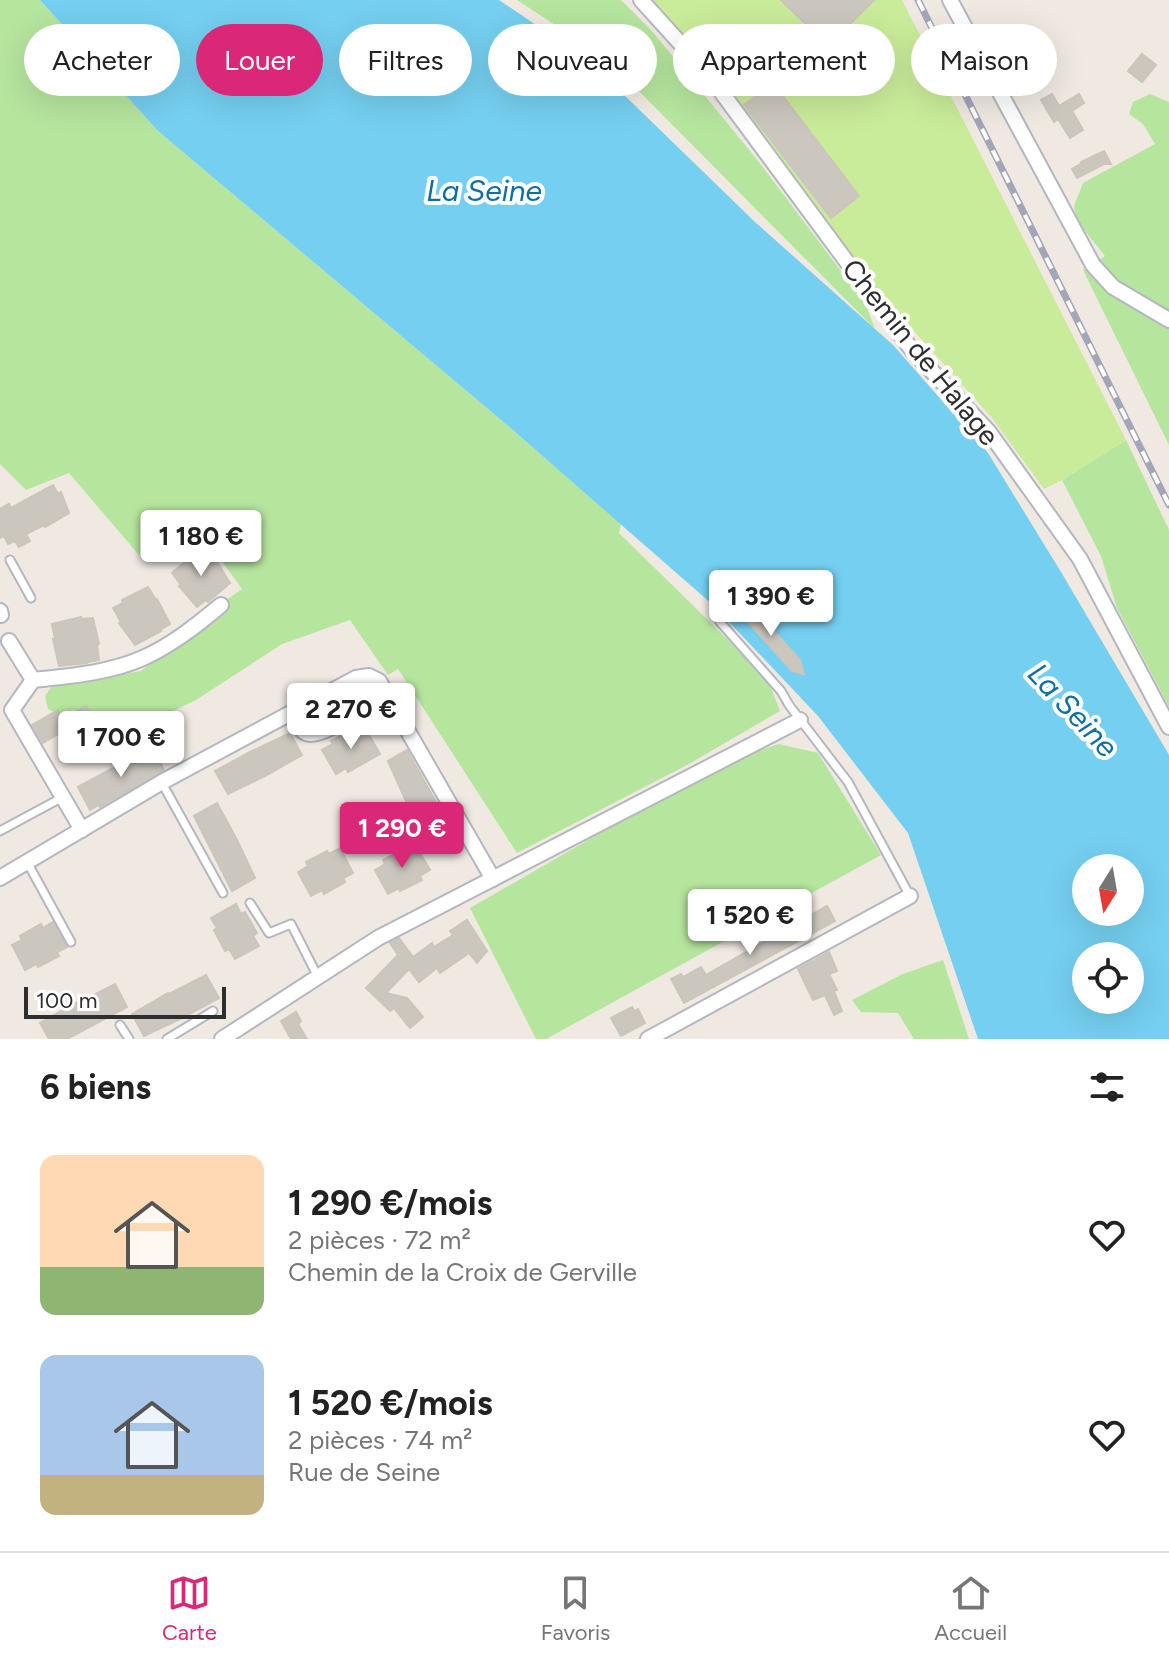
<!DOCTYPE html>
<html lang="fr">
<meta charset="utf-8">
<style>
body{margin:0;font-family:Figtree,sans-serif;background:#f2f2f2;color:#222;height:100vh;display:flex;flex-direction:column;font-size:30px;white-space:nowrap}
*{box-sizing:border-box;margin:0}
p{font-size:26px;color:#767676}
.icon{flex:none;width:44px;height:44px;fill:none;stroke:currentColor;stroke-width:2;stroke-linecap:round;stroke-linejoin:round}
.map{position:relative;height:1039px;overflow:hidden}
.panel{display:flex;flex-direction:column;background:#fff;flex:1}
.panel>*{flex:none}
.guide{position:absolute;left:24px;top:24px;width:1122px;height:72px;display:flex;gap:16px}
.needle{width:52px;rotate:191deg}
.tools{position:absolute;left:1072px;top:854px;display:grid;gap:16px}
.tools a{display:grid;place-items:center;width:72px;height:72px;border-radius:50%;background:#fff;box-shadow:0 8px 32px #0002;font-size:40px}
.scale{position:absolute;left:24px;bottom:20px;width:202px;box-sizing:border-box;padding-left:8px;border:4px solid #2e2e2e;border-top:0;font-size:22px;line-height:28px;white-space:nowrap;color:#2e2e2e;-webkit-text-stroke:6px #fff;paint-order:stroke}
.price{position:absolute;translate:-50% -68px;padding:0 18px;border-radius:8px;background:#fff;color:#222;font-size:26px;line-height:52px;filter:drop-shadow(0 2px 4px #0008)}
.price::after{content:'';position:absolute;left:50%;top:48px;width:24px;height:18px;margin-left:-12px;background:inherit;clip-path:polygon(0 0,100% 0,50% 100%)}
.price.on{background:#db2777;color:#fff}
ul{padding:0;list-style:none}
li{display:flex;align-items:center;gap:24px;height:200px;padding:0 40px}
li span{display:grid;place-items:center;flex:none;width:224px;height:160px;border-radius:16px;color:#555}
li>.icon{margin-inline-start:auto}
span .icon{width:96px;height:96px;fill:#fffc;stroke-width:1}
li b{font-size:34px}
h2{display:flex;justify-content:space-between;align-items:center;height:96px;padding:0 40px;font-size:34px}
.pill{padding:0 28px;border-radius:36px;background:#fff;box-shadow:0 8px 32px #0002;font-size:28px;line-height:72px}
.pill.on{background:#db2777;color:#fff}
.dock{display:flex;justify-content:space-around;align-items:center;height:112px;border-top:2px solid #e0e0e0;background:#fff;font-size:22px;color:#767676}
.dock a{display:grid;justify-items:center;gap:4px}
.dock .on{color:#db2777}
.map>svg:first-child{display:block}
</style>
<div class="map">
<svg width="1169" height="1039" viewBox="0 0 1169 1039">
<rect width="100%" height="100%" fill="#efe9e1"/>
<!-- green -->
<g fill="#b6e59e">
<path d="M0,0H40L158,131L507,425L621,524L619,533L767,678L780,711L687,765L517,853L398,669L388,675L350,620L282,644L196,700L146,724L104,750L95,733L96,715L72,710L61,716L48,709L45,696L52,686L141,671L162,654L180,633L242,589L191,518L139,555L69,473L26,490L0,464Z"/>
<path d="M517,0H621L652,31L759,162L865,303L875,329L616,68L560,28Z"/>
<path d="M1150,94L1169,102V445L1083,270L1105,256L1077,221L1074,206L1083,183L1155,144L1143,124L1129,114L1133,102Z"/>
<path d="M1126,440L1169,530V707L1117,608L1101,556L1062,480Z"/>
<path d="M779,744L818,753L881,855L546,1039H536L470,908L609,828L754,752Z"/>
<path d="M943,960L969,1039H914L898,1013L861,1012L852,1000L903,974Z"/>
</g>
<!-- pitch -->
<path fill="#c9ec9a" d="M650,0H902L1126,440L1062,480L1044,489L992,418L879,292L664,14Z"/>
<!-- water -->
<path fill="#75cff0" fill-rule="evenodd" d="M40,0H499L588,60L755,222L893,345L988,453L1061,572L1169,755V1039H978L908,833L818,716L712,604L507,425L158,131ZM1086,868H1130V912H1086ZM1086,956H1130V1000H1086Z"/>
<!-- building -->
<g fill="#cbc7bf" stroke="#cbc5ba" stroke-width="2">
<path d="M781,0H874L816,58L823,65L806,86L787,69L819,37Z"/>
<path d="M1029,34L1050,73L1029,84L1006,46Z"/>
<path d="M1142,54L1156,65L1142,82L1128,71Z"/>
<path d="M773,83L859,196L831,218L744,105Z"/>
<path d="M1052,94L1059,106L1079,94L1084,103L1072,111L1083,130L1070,138L1058,119L1054,122L1041,100Z"/>
<path d="M1104,151L1111,164H1104L1077,178L1072,169L1082,163L1081,162Z"/>
<path d="M53,485L58,494L61,492L69,513L45,527L44,525L26,534L30,541L19,547L15,541L8,544L4,536L0,538V509L9,504L11,508Z"/>
<path d="M204,548L213,560L215,559L230,583L208,602L206,600L197,607L179,586L181,585L172,573L194,554L195,555Z"/>
<path d="M148,587L156,600L157,599L170,624L160,630L161,631L135,645L119,623L121,622L113,608L123,603L122,600Z"/>
<path d="M740,604H748L758,613L800,660L804,674L792,671L748,622L739,612Z"/>
<path d="M81,617V619L93,618L99,644L97,645L99,660L88,662L87,663L59,666L53,639H55L52,624Z"/>
<path d="M86,706L91,715L43,743L32,725L58,710L63,719Z"/>
<path d="M159,717L175,745L159,754L143,726Z"/>
<path d="M364,727L380,754L348,772L346,768L336,774L322,750L333,744L331,741L352,729L354,733Z"/>
<path d="M290,733L302,755L265,776L228,794L215,771L252,751Z"/>
<path d="M152,747L164,770L100,807L99,805L90,810L78,787Z"/>
<path d="M407,750L448,824L426,836L405,799L388,761Z"/>
<path d="M217,803L237,840L255,878L232,891L194,816Z"/>
<path d="M416,846L430,870L420,876L422,880L400,891L399,888L388,894L375,870L385,864L383,860L404,849L406,852Z"/>
<path d="M340,848L353,873L343,878L345,882L324,894L322,890L311,896L298,872L308,866L306,862L327,851L329,854Z"/>
<path d="M236,904L241,914L245,912L257,933L253,936L259,946L235,959L229,949L225,951L214,930L217,928L211,918Z"/>
<path d="M827,906L835,921L684,1003L671,979L681,974L683,977L701,967L706,975Z"/>
<path d="M467,920L487,951L477,963L469,953L440,973L437,968L419,982L409,969L386,993L407,998L423,1017L410,1028L394,1008L390,1011L366,988L398,955L390,943L399,938L413,957L432,943L434,947L453,935L450,931Z"/>
<path d="M53,922L67,947L57,952L59,956L38,967L36,964L25,970L12,945L22,940L20,936L41,924L43,928Z"/>
<path d="M829,952L837,971L829,974L837,990L834,991L842,1011L834,1015L825,995L813,1000L798,969Z"/>
<path d="M206,975L219,998L182,1018L144,1036L132,1014L168,993L169,994Z"/>
<path d="M115,984L127,1007L67,1039H49L40,1023L77,1002L78,1003Z"/>
<path d="M632,1007L634,1011L638,1009L645,1023L621,1036L611,1018Z"/>
<path d="M296,1012L301,1021L298,1024L307,1039H291L281,1021Z"/>
</g>
<g fill="none" stroke-linecap="round" stroke-linejoin="round">
<defs>
<g id="lane">
<path d="M10,560L31,598"/>
<path d="M720,622L781,691L789,705L848,782L910,896"/>
<path d="M288,715C300,739 307,743 332,731"/>
<path d="M162,783L223,893"/>
<path d="M0,831L63,797"/>
<path d="M27,862L71,942"/>
<path d="M250,903L269,933L291,924L318,977"/>
<path d="M120,1025L129,1039"/>
<path d="M167,1039L213,1011"/>
</g>
<g id="street">
<path d="M641,0L708,74L912,350L989,432L1080,559L1169,727"/>
<path d="M950,0L1093,265L1113,287L1169,320"/>
<path d="M0,611L1,615"/>
<path d="M9,641L33,680L12,710L82,830"/>
<path d="M33,680C70,676 109,673 143,658C172,645 197,625 221,605"/>
<path d="M0,878L162,782L356,678L369,676L379,681L493,879"/>
<path d="M222,1039L378,938L800,720"/>
<path d="M648,1039L910,896"/>
</g>
</defs>
<!-- lane casing -->
<use href="#lane" stroke="#b4b7c1" stroke-width="11"/>
<!-- street casing -->
<use href="#street" stroke="#b4b7c1" stroke-width="18"/>
<!-- lane -->
<use href="#lane" stroke="#fff" stroke-width="7"/>
<!-- street -->
<use href="#street" stroke="#fff" stroke-width="14"/>
<defs>
<path id="rail" d="M918,0L1169,505"/>
</defs>
<!-- rail casing -->
<use href="#rail" stroke="#a3a6b8" stroke-width="7"/>
<!-- rail -->
<use href="#rail" stroke="#fff" stroke-width="4" stroke-dasharray="12" stroke-linecap="butt"/>
</g>
<g text-anchor="middle" dominant-baseline="central" stroke-width="8" stroke-linejoin="round" paint-order="stroke">
<!-- street labels -->
<g font-size="28" fill="#2e2e2e" stroke="#fff">
<text transform="translate(921 352) rotate(51)">Chemin de Halage</text>
</g>
<!-- water labels -->
<g font-size="30" font-style="italic" fill="#0d6fa3" stroke="#fff">
<text x="484" y="190">La Seine</text>
<text transform="translate(1073 710) rotate(47)">La Seine</text>
</g>
</g>
</svg>
<div class="tools">
<a><svg class="needle" viewBox="-14 -14 28 28"><path d="M0-13l5 13h-10z" fill="#e53935"/><path d="M0 13l5-13h-10z" fill="#767676"/></svg></a>
<a><svg class="icon" aria-label="locate" viewBox="0 0 24 24"><circle cx="12" cy="12" r="6"/><path d="M12 2v4M12 18v4M2 12h4M18 12h4"/></svg></a>
</div>
<div class="scale">100 m</div>
<b class="price" style="left:201px;top:578px">1 180 €</b>
<b class="price" style="left:771px;top:638px">1 390 €</b>
<b class="price" style="left:351px;top:751px">2 270 €</b>
<b class="price" style="left:121px;top:779px">1 700 €</b>
<b class="price on" style="left:402px;top:870px">1 290 €</b>
<b class="price" style="left:750px;top:957px">1 520 €</b>
<div class="guide">
<a class="pill">Acheter</a>
<a class="pill on">Louer</a>
<a class="pill">Filtres</a>
<a class="pill">Nouveau</a>
<a class="pill">Appartement</a>
<a class="pill">Maison</a>
</div>
</div>
<section class="panel">
<h2>6 biens<svg class="icon" aria-label="filters" viewBox="0 0 24 24"><path d="M4 7h16M4 17h16"/><circle cx="9" cy="7" r="2"/><circle cx="15" cy="17" r="2"/></svg></h2>
<ul>
<li><span style="background:linear-gradient(#ffd9b3 70%,#8fb573 0)"><svg class="icon" aria-label="home" viewBox="0 0 24 24"><path d="M3 11l9-7 9 7M6 9v11h12V9"/></svg></span><div><b>1 290 €/mois</b><p>2 pièces · 72 m²</p><p>Chemin de la Croix de Gerville</p></div><svg class="icon" aria-label="heart" viewBox="0 0 24 24"><path d="M12 20l-8-8c-3-5 5-10 8-4 3-6 11-1 8 4z"/></svg></li>
<li><span style="background:linear-gradient(#a9c7e8 75%,#c2b280 0)"><svg class="icon" aria-label="home" viewBox="0 0 24 24"><path d="M3 11l9-7 9 7M6 9v11h12V9"/></svg></span><div><b>1 520 €/mois</b><p>2 pièces · 74 m²</p><p>Rue de Seine</p></div><svg class="icon" aria-label="heart" viewBox="0 0 24 24"><path d="M12 20l-8-8c-3-5 5-10 8-4 3-6 11-1 8 4z"/></svg></li>
</ul>
</section>
<nav class="dock">
<a class="on"><svg class="icon" aria-label="map" viewBox="0 0 24 24"><path d="M3 6l6-2 6 2 6-2v14l-6 2-6-2-6 2zM9 4v14M15 6v14"/></svg>Carte</a>
<a><svg class="icon" aria-label="saved" viewBox="0 0 24 24"><path d="M7 4h10v16l-5-4-5 4z"/></svg>Favoris</a>
<a><svg class="icon" aria-label="home" viewBox="0 0 24 24"><path d="M3 11l9-7 9 7M6 9v11h12V9"/></svg>Accueil</a>
</nav>
